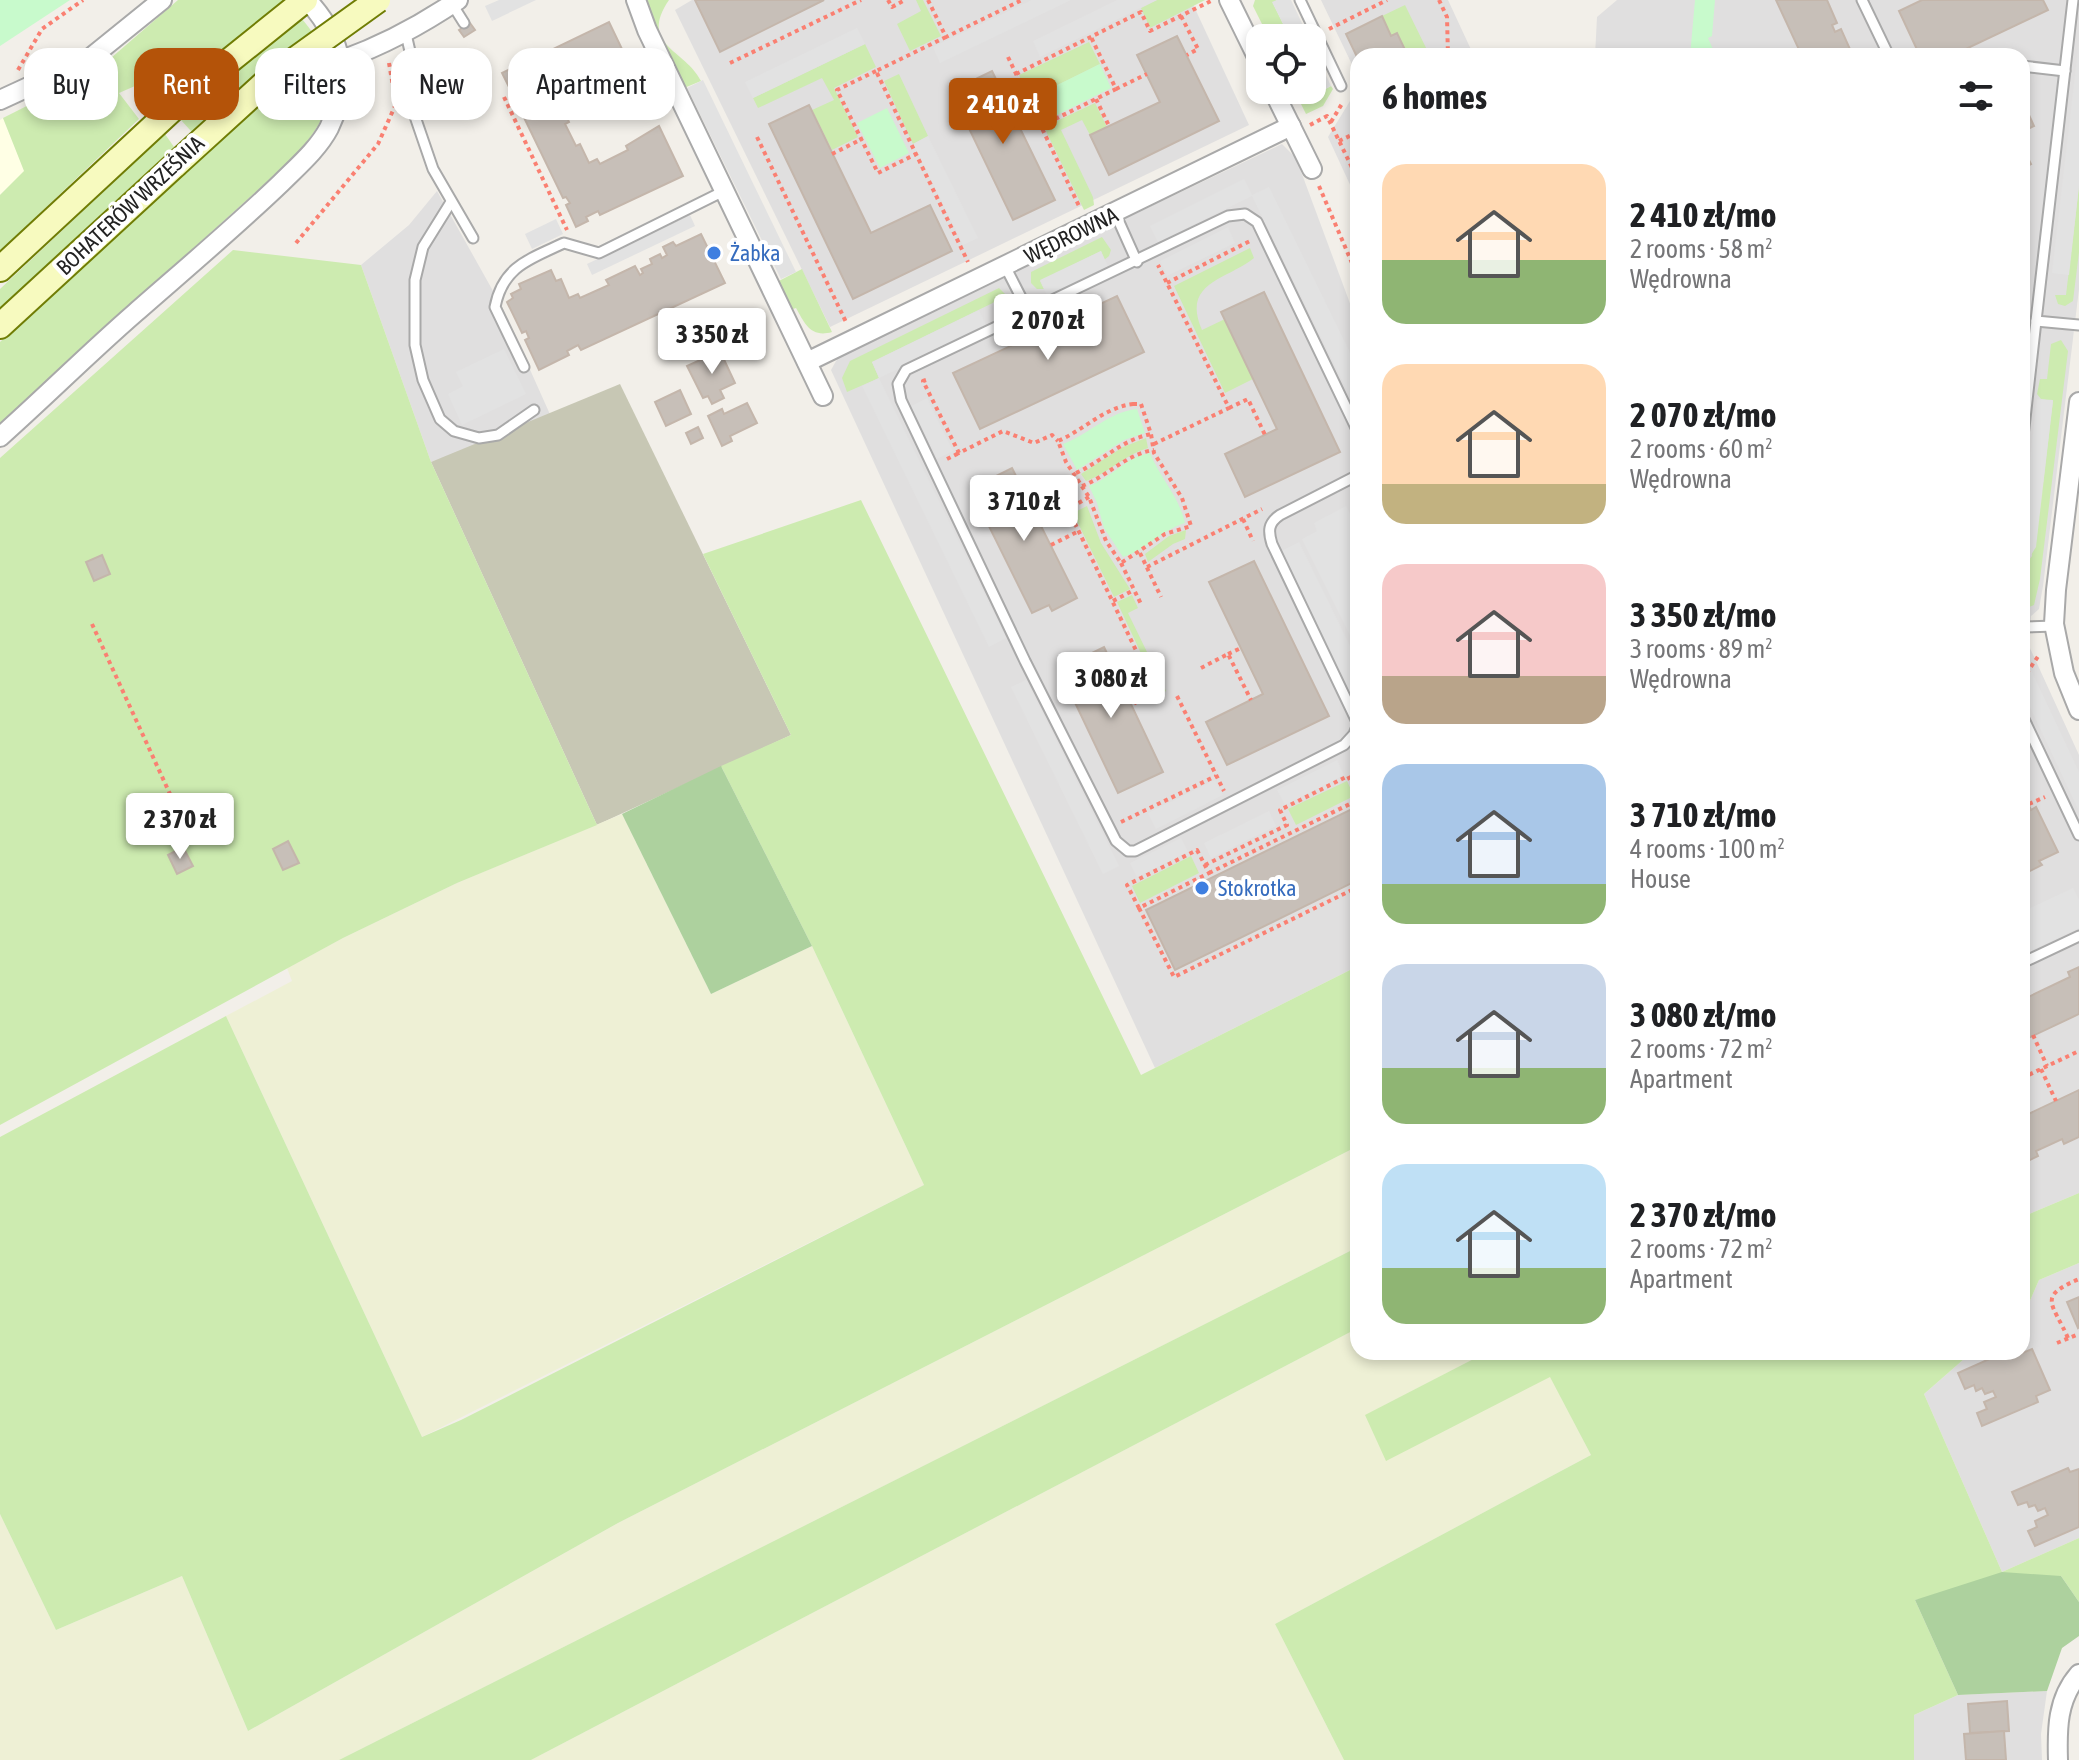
<!DOCTYPE html>
<meta charset="utf-8">
<style>
body{margin:0;font-family:"Asap Condensed",sans-serif;background:#f2f2f2;color:#202124;height:100vh;display:flex;flex-direction:column;font-size:30px;white-space:nowrap}
*{box-sizing:border-box;margin:0}
p{font-size:26px;color:#757577}
.icon{flex:none;width:44px;height:44px;fill:none;stroke:currentColor;stroke-width:2;stroke-linecap:round;stroke-linejoin:round}
.map{position:relative;flex:1;overflow:hidden}
.details{position:absolute;left:1350px;top:48px;width:680px;height:1312px;display:flex;flex-direction:column;background:#fff;border-radius:24px;box-shadow:0 4px 12px #0003}
.details>*{flex:none}
.top-card{position:absolute;left:24px;top:48px;width:760px;height:72px;display:flex;gap:16px}
.buttons{position:absolute;left:1246px;top:24px;display:grid;gap:16px}
.buttons a{display:grid;place-items:center;width:80px;height:80px;border-radius:16px;background:#fff;box-shadow:0 4px 12px #0003;font-size:40px}
.price{position:absolute;translate:-50% -68px;padding:0 18px;border-radius:8px;background:#fff;color:#222;font-size:26px;line-height:52px;filter:drop-shadow(0 2px 4px #0008)}
.price::after{content:'';position:absolute;left:50%;top:48px;width:24px;height:18px;margin-left:-12px;background:inherit;clip-path:polygon(0 0,100% 0,50% 100%)}
.price.selected{background:#b45309;color:#fff}
ul{padding:0;list-style:none}
li{display:flex;align-items:center;gap:24px;height:200px;padding:0 32px}
li span{display:grid;place-items:center;flex:none;width:224px;height:160px;border-radius:24px;color:#555}
li>.icon{margin-inline-start:auto}
span .icon{width:96px;height:96px;fill:#fffc;stroke-width:1}
li b{font-size:34px}
h2{display:flex;justify-content:space-between;align-items:center;height:96px;padding:0 32px;font-size:34px}
.chip{padding:0 28px;border-radius:24px;background:#fff;box-shadow:0 4px 12px #0003;font-size:28px;line-height:72px}
.chip.selected{background:#b45309;color:#fff}
.map>svg:first-child{display:block}
</style>
<div class="map">
<svg width="2079" height="1760" viewBox="0 0 2079 1760">
<rect width="100%" height="100%" fill="#f2efe9"/>
<!-- residential -->
<g fill="#e0dfdf">
<path d="M692,0H1191L1249,125L830,327L675,10Z"/>
<path d="M1321,0H1448L1474,56H1358V77Z"/>
<path d="M1617,0H2079V289L2043,586L2039,609L2031,616L2029,646L2079,755V1193L2022,1217V56H1595L1597,17Z"/>
<path d="M1358,88V202L1328,137Z"/>
<path d="M1282,144L1296,158L1358,325V966L1155,1068L831,370L840,354Z"/>
<path d="M437,191L502,307L553,421L431,462L361,265L409,225Z"/>
<path d="M2079,1263V1538L2002,1572L1924,1394L1964,1359L1980,1352H2022V1319L2039,1280Z"/>
<path d="M2047,1691L2041,1734L2042,1760H1914V1715L1958,1695Z"/>
</g>
<!-- education -->
<path fill="#ffffe5" d="M3,118L25,171L0,195V120Z"/>
<!-- construction -->
<path fill="#c7c7b4" d="M620,384L791,735L597,825L431,462Z"/>
<!-- farmland -->
<g fill="#eef0d5">
<path d="M622,814L711,994L812,946L924,1185L422,1437L226,1016L292,981L287,968L343,938L457,883Z"/>
<path d="M1358,1146V1247L339,1760H0V1514L56,1630L182,1576L248,1731L618,1523Z"/>
<path d="M1358,1328V1352H1487L1366,1415L1550,1376L1591,1455L1275,1624L1344,1760H531Z"/>
</g>
<!-- grass -->
<g fill="#cdebb0">
<path d="M178,0H284C341,55 349,100 291,160L0,423V342L117,232L210,152L151,87L135,86L119,93L139,119L0,251V195L24,171L3,118L96,71Z"/>
<path d="M647,0H669C638,45 686,50 701,81L684,88L663,45Z"/>
<path d="M916,0H923L941,36L910,51L897,24L921,11Z"/>
<path d="M1157,0H1205L1150,28L1141,8Z"/>
<path d="M1255,0H1277L1273,3L1290,38H1269L1253,6Z"/>
<path d="M1405,5L1430,56H1408L1397,33L1391,36L1382,16Z"/>
<path d="M1089,42L1100,64L1042,93L1053,117L1042,122L1019,75Z"/>
<path d="M865,44L876,67L834,88L858,137L832,150L812,110L834,100L822,78L758,108L753,98Z"/>
<path d="M899,74L928,136L913,144L884,81Z"/>
<path d="M1312,84L1317,93L1331,86L1333,89L1323,106L1306,114L1294,90H1312Z"/>
<path d="M1095,103L1107,127L1090,135L1082,120L1061,130L1093,197L1094,205L1084,210L1044,127Z"/>
<path d="M165,134L174,147L0,308V289Z"/>
<path d="M2079,186V252L2073,301L2065,306L2058,304L2055,295H2066Z"/>
<path d="M1102,237L1111,250L1109,256L1104,260L1101,251L1040,281L1044,289H1037L1031,283V272Z"/>
<path d="M1250,248L1254,258C1227,280 1181,282 1202,330L1225,319L1253,379L1225,393L1174,286Z"/>
<path d="M233,250L361,265L431,462L597,825L457,883L343,938L0,1125V458Z"/>
<path d="M802,269L832,332C811,338 805,324 796,308L790,310L777,282Z"/>
<path d="M999,288L1007,296L872,362L879,378L847,392L842,378L850,361Z"/>
<path d="M2061,340L2068,351L2040,579L2034,605L2022,610V569L2032,556L2027,484H2043L2053,401L2041,399L2037,394L2040,379H2047L2051,344Z"/>
<path d="M1146,438L1148,448C1124,455 1109,473 1086,481L1081,474L1123,447Z"/>
<path d="M861,500L1141,1075L1358,966V1146L618,1523L248,1731L182,1576L56,1630L0,1514V1137L226,1016L422,1437L461,1420L924,1185L812,946L721,766L791,735L703,554Z"/>
<path d="M1087,506L1101,543L1130,589L1114,597L1073,513Z"/>
<path d="M1186,530L1185,539L1173,544L1148,562L1145,554L1169,536Z"/>
<path d="M1132,595L1138,608L1128,613L1166,691L1160,694L1117,602Z"/>
<path d="M1347,781L1354,796L1296,825L1288,809Z"/>
<path d="M1191,856L1199,873L1140,903L1132,886Z"/>
<path d="M2079,1193V1263L2039,1280L2022,1319V1217Z"/>
<path d="M1358,1247V1328L531,1760H339Z"/>
<path d="M1487,1352H1980L1964,1359L1924,1394L2002,1572L2079,1538V1602L2061,1576L1915,1600L1958,1695L1914,1715V1760H1344L1275,1624L1591,1455L1550,1377L1386,1461L1365,1415Z"/>
</g>
<!-- forest -->
<g fill="#add19e">
<path d="M721,766L812,946L711,994L622,814Z"/>
<path d="M2002,1572L2061,1576L2079,1602V1636L2062,1648L2047,1691L1958,1695L1915,1600Z"/>
</g>
<!-- park -->
<g fill="#c8facc">
<path d="M0,0H70L0,46Z"/>
<path d="M1695,0H1715L1712,36L1708,38L1716,56H1690Z"/>
<path d="M1100,64L1111,88L1053,117L1041,93Z"/>
<path d="M887,108L909,153L880,168L857,123Z"/>
<path d="M1137,409L1145,433L1124,440L1077,470L1063,444C1090,434 1108,412 1137,409Z"/>
<path d="M1150,453C1160,478 1179,496 1185,523C1161,530 1147,550 1123,557L1104,528L1097,503L1089,486C1112,478 1125,457 1150,453Z"/>
</g>
<!-- parking -->
<g fill="#e2e2e2">
<path d="M499,0H536L492,21L485,6Z"/>
<path d="M1032,0H1071L940,63L933,47Z"/>
<path d="M1117,0H1157L1040,57L1033,41Z"/>
<path d="M1277,0H1291L1309,38H1290L1272,2Z"/>
<path d="M857,28L865,44L753,98L745,82Z"/>
<path d="M2079,41V186L2069,275L2052,273Z"/>
<path d="M1312,45L1331,86L1317,94L1312,84Z"/>
<path d="M703,80L796,272L781,279L687,88Z"/>
<path d="M928,136L978,238L963,245L913,144Z"/>
<path d="M1244,179L1252,195L1269,187L1358,369V413L1252,196L1158,242L1150,226Z"/>
<path d="M690,215L695,226L592,275L587,264Z"/>
<path d="M556,219L563,234L532,249L525,234Z"/>
<path d="M1228,227L1235,243L1167,276L1160,261Z"/>
<path d="M1101,251L1108,266L1047,296L1040,280Z"/>
<path d="M979,310L987,327L879,378L1006,638L989,647L862,386L879,378L872,362Z"/>
<path d="M504,349L526,394L462,425L448,394L463,386L456,372Z"/>
<path d="M927,398L953,451L937,459L911,406Z"/>
<path d="M2037,399L2053,400L2036,547L2022,569V531Z"/>
<path d="M1346,506L1358,530V651L1302,539L1317,531L1314,523Z"/>
<path d="M1299,542L1358,662V708L1281,551Z"/>
<path d="M2030,668L2079,772V811L2022,690V671Z"/>
<path d="M1026,680L1119,866L1103,874L1011,687Z"/>
<path d="M1337,760L1344,775L1285,805L1277,790Z"/>
<path d="M1215,780L1223,795L1156,829L1148,813Z"/>
<path d="M1269,811L1276,826L1211,858L1204,843Z"/>
<path d="M1181,838L1188,852L1137,877L1130,863Z"/>
<path d="M2073,888L2079,900V928L2022,955V912Z"/>
</g>
<!-- building -->
<g fill="#c7bfb8" stroke="#c4b6ab" stroke-width="2">
<path d="M695,0H824L720,52Z"/>
<path d="M1776,0H1827L1837,23L1832,25L1835,32L1841,29L1853,56H1802Z"/>
<path d="M1922,0H2043L2048,10L1951,56H1920L1899,11Z"/>
<path d="M1382,16L1391,36L1397,33L1408,56H1358V59L1346,34Z"/>
<path d="M609,22L633,72L616,81L614,77L597,85L594,81L567,94L569,99L561,103L569,122L565,124L576,146L580,144L589,163L597,159L600,164L628,150L626,146L659,126L683,176L600,215L598,211L586,217L588,221L576,227L566,205L570,203L566,197L563,198L516,101L519,100L517,93L513,95L502,73L514,67L517,72L529,66L526,62Z"/>
<path d="M470,23L475,30L464,37L459,30Z"/>
<path d="M1177,36L1219,121L1109,175L1090,135L1160,102L1137,55Z"/>
<path d="M992,71L1055,200L1013,220L951,91Z"/>
<path d="M2022,100L2034,126L2026,130V141L2022,143Z"/>
<path d="M809,105L871,233L930,205L952,251L853,299L769,124Z"/>
<path d="M2022,146L2031,164L2022,169Z"/>
<path d="M701,234L725,283L581,350L578,345L567,351L569,355L539,370L525,340L529,338L526,331L522,333L507,302L513,298L511,294L521,289L519,284L551,270L556,281L561,279L569,298L578,294L580,298L609,285L606,280L635,266L640,275L643,273L641,269L652,264L650,259L660,254L662,258L667,255L663,247L673,242L676,246Z"/>
<path d="M1264,292L1340,452L1245,497L1225,454L1277,429L1221,312Z"/>
<path d="M1117,296L1144,352L980,429L953,373Z"/>
<path d="M720,351L735,383L720,390L724,398L712,404L708,396L703,398L687,366Z"/>
<path d="M680,390L691,414L666,426L655,402Z"/>
<path d="M747,403L757,423L730,436L732,441L722,446L708,416L722,409L724,414Z"/>
<path d="M698,427L703,438L691,444L686,433Z"/>
<path d="M1012,468L1077,598L1052,611L1049,605L1032,613L973,494L988,486L986,481Z"/>
<path d="M102,555L110,574L94,581L86,562Z"/>
<path d="M1254,561L1329,716L1227,765L1206,722L1263,694L1209,582Z"/>
<path d="M1104,647L1163,772L1118,793L1059,669Z"/>
<path d="M2022,790L2031,810L2036,807L2058,852L2039,861L2042,865L2022,875Z"/>
<path d="M1358,806V880L1175,970L1146,910Z"/>
<path d="M288,841L299,863L283,870L273,849Z"/>
<path d="M183,847L193,866L177,874L168,855Z"/>
<path d="M2079,967V1014L2022,1041V1000L2070,977L2068,972Z"/>
<path d="M2079,1090V1137L2064,1144L2062,1139L2036,1151L2038,1156L2022,1164V1117Z"/>
<path d="M2079,1297V1327L2078,1328L2067,1302Z"/>
<path d="M2032,1349L2050,1390L2036,1396L2038,1402L1982,1426L1977,1413L1987,1409L1984,1402L1996,1397L1993,1391L1985,1394L1982,1388L1976,1391L1974,1385L1965,1389L1958,1373L2005,1352H2017L2018,1355Z"/>
<path d="M2068,1468L2070,1472L2079,1469V1527L2035,1546L2028,1531L2037,1527L2035,1521L2048,1515L2045,1508L2038,1511L2035,1505L2029,1507L2027,1502L2018,1505L2012,1492Z"/>
<path d="M2007,1701L2009,1731L1970,1733L1968,1704Z"/>
<path d="M2004,1731L2006,1760H1966L1964,1734Z"/>
</g>
<g fill="none" stroke-linecap="round" stroke-linejoin="round">
<defs>
<g id="lane">
<path d="M1300,0L1341,86"/>
<path d="M1862,0L1889,56"/>
<path d="M2073,0L2036,321L2079,325"/>
<path d="M452,4L464,23"/>
<path d="M406,34L412,60L409,99L433,169L473,238"/>
<path d="M2022,66L2065,71"/>
<path d="M451,202L423,247L415,280V345L423,380L440,419L454,431L479,438L498,435L534,410"/>
<path d="M1115,213L1137,262"/>
<path d="M1005,266L1028,311"/>
<path d="M524,367L495,307C503,266 530,259 564,243L599,253L724,191"/>
<path d="M1358,432L1257,222L1245,214L1228,216L906,370L898,384L901,400L1025,661L1116,841L1128,851H1135L1344,745L1354,734L1358,724L1272,544C1268,531 1268,523 1280,515L1358,475"/>
<path d="M2022,445L2036,321"/>
<path d="M2022,627L2055,626"/>
<path d="M2022,715L2079,835"/>
<path d="M2022,963L2079,936"/>
</g>
<g id="street">
<path d="M636,0L647,30L823,396"/>
<path d="M1229,0L1260,63"/>
<path d="M342,60C384,45 421,25 458,0"/>
<path d="M1273,90L1312,169"/>
<path d="M0,100L89,59L162,0"/>
<path d="M807,362L1291,126"/>
<path d="M2079,402L2056,590L2054,624L2064,673L2079,710"/>
<path d="M0,437C46,396 89,353 135,313C184,270 234,228 281,183C298,166 318,149 329,128C352,81 342,37 307,0"/>
<path d="M2058,1760C2057,1729 2057,1699 2079,1674"/>
</g>
<g id="secondary">
<path d="M0,269L193,90L305,0"/>
<path d="M0,326L175,165"/>
</g>
</defs>
<!-- lane casing -->
<use href="#lane" stroke="#a9a9a9" stroke-width="13"/>
<!-- street casing -->
<use href="#street" stroke="#a9a9a9" stroke-width="22"/>
<!-- secondary casing -->
<use href="#secondary" stroke="#707d05" stroke-width="28"/>
<!-- path -->
<g stroke="#fa8072" stroke-width="4" stroke-dasharray="4 4" stroke-linecap="butt">
<path d="M888,0L892,7L905,0"/>
<path d="M928,0L946,37L1022,0"/>
<path d="M1439,0L1447,17L1448,56"/>
<path d="M1181,16L1198,49L1187,55"/>
<path d="M1329,29L1387,0"/>
<path d="M946,37L876,71L968,262"/>
<path d="M1008,57L1079,206"/>
<path d="M389,63L393,86"/>
<path d="M730,63L861,0"/>
<path d="M18,70L42,29L83,0"/>
<path d="M876,71L837,90L878,173L916,154"/>
<path d="M1016,74L1141,12L1150,31L1211,1"/>
<path d="M1116,89L1147,74"/>
<path d="M504,97L567,230"/>
<path d="M1096,99L1109,126"/>
<path d="M1331,122L1343,102"/>
<path d="M1310,125L1327,116L1358,180"/>
<path d="M1041,126L1116,89L1091,37"/>
<path d="M757,137L846,322"/>
<path d="M1339,141L1358,132"/>
<path d="M832,154L862,139"/>
<path d="M1319,186L1358,277"/>
<path d="M296,243L378,144L395,106"/>
<path d="M1167,283L1250,241"/>
<path d="M926,380L923,381L959,453L1003,431L1034,443L1052,435L1058,441"/>
<path d="M1133,404H1141L1151,434L1154,453L1182,498L1191,526L1165,534L1121,563L1106,541L1089,497L1066,462L1058,441C1084,430 1105,407 1133,404Z"/>
<path d="M1229,408L1248,399L1265,435"/>
<path d="M1154,444L1229,408L1158,265"/>
<path d="M947,459L959,453"/>
<path d="M1076,473C1103,461 1121,440 1151,434"/>
<path d="M1082,486C1108,476 1126,454 1154,450"/>
<path d="M1089,497L1068,509L1156,692L1131,705"/>
<path d="M1243,519L1253,541"/>
<path d="M1051,545L1079,531"/>
<path d="M1140,553L1161,597"/>
<path d="M1121,563L1142,606"/>
<path d="M1147,567L1262,509"/>
<path d="M1113,601L1134,590"/>
<path d="M92,624L181,818"/>
<path d="M1228,654L1241,648"/>
<path d="M1201,668L1228,654L1251,700"/>
<path d="M2022,680L2039,655"/>
<path d="M1177,696L1224,791"/>
<path d="M2029,804L2045,797"/>
<path d="M1121,822L1216,776"/>
<path d="M1197,850L1209,873L1139,908L1127,885Z"/>
<path d="M1205,865L1287,825L1280,810L1348,776L1358,796"/>
<path d="M1209,873L1358,800"/>
<path d="M1139,908L1174,977L1358,887"/>
<path d="M2033,1035L2047,1066"/>
<path d="M2041,1069L2056,1101"/>
<path d="M2022,1078L2079,1051"/>
<path d="M2068,1338C2052,1302 2037,1297 2079,1279"/>
<path d="M2057,1343L2079,1334"/>
</g>
<!-- lane -->
<use href="#lane" stroke="#fff" stroke-width="9"/>
<!-- street -->
<use href="#street" stroke="#fff" stroke-width="18"/>
<!-- secondary -->
<use href="#secondary" stroke="#f7fabf" stroke-width="24"/>
<defs>
<path id="secondary-bridge" d="M175,165L275,74L378,0"/>
</defs>
<!-- secondary-bridge casing -->
<use href="#secondary-bridge" stroke="#707d05" stroke-width="28" stroke-linecap="butt"/>
<!-- secondary-bridge -->
<use href="#secondary-bridge" stroke="#f7fabf" stroke-width="24"/>
</g>
<!-- markers -->
<g fill="#3f7fe0" stroke="#fff" stroke-width="3">
<circle cx="714" cy="253" r="8"/>
<circle cx="1202" cy="888" r="8"/>
</g>
<g text-anchor="middle" dominant-baseline="central" stroke-width="8" stroke-linejoin="round" paint-order="stroke">
<!-- street labels -->
<g font-size="22" fill="#222" stroke="#fff">
<text transform="translate(130 205) rotate(-43)">BOHATERÓW WRZEŚNIA</text>
<text transform="translate(1071 235) rotate(-26)">WĘDROWNA</text>
</g>
<!-- shop labels -->
<g font-size="22" fill="#366cbe" stroke="#fff" text-anchor="start">
<text x="730" y="253">Żabka</text>
<text x="1218" y="888">Stokrotka</text>
</g>
</g>
</svg>
<div class="buttons">
<a><svg class="icon" aria-label="locate" viewBox="0 0 24 24"><circle cx="12" cy="12" r="6"/><path d="M12 2v4M12 18v4M2 12h4M18 12h4"/></svg></a>
</div>
<b class="price selected" style="left:1003px;top:146px">2 410 zł</b>
<b class="price" style="left:1048px;top:362px">2 070 zł</b>
<b class="price" style="left:712px;top:376px">3 350 zł</b>
<b class="price" style="left:1024px;top:543px">3 710 zł</b>
<b class="price" style="left:1111px;top:720px">3 080 zł</b>
<b class="price" style="left:180px;top:861px">2 370 zł</b>
<div class="top-card">
<a class="chip">Buy</a>
<a class="chip selected">Rent</a>
<a class="chip">Filters</a>
<a class="chip">New</a>
<a class="chip">Apartment</a>
</div>
<section class="details">
<h2>6 homes<svg class="icon" aria-label="filters" viewBox="0 0 24 24"><path d="M4 7h16M4 17h16"/><circle cx="9" cy="7" r="2"/><circle cx="15" cy="17" r="2"/></svg></h2>
<ul>
<li><span style="background:linear-gradient(#ffd9b3 60%,#8fb573 0)"><svg class="icon" aria-label="home" viewBox="0 0 24 24"><path d="M3 11l9-7 9 7M6 9v11h12V9"/></svg></span><div><b>2 410 zł/mo</b><p>2 rooms · 58 m²</p><p>Wędrowna</p></div></li>
<li><span style="background:linear-gradient(#ffd9b3 75%,#c2b280 0)"><svg class="icon" aria-label="home" viewBox="0 0 24 24"><path d="M3 11l9-7 9 7M6 9v11h12V9"/></svg></span><div><b>2 070 zł/mo</b><p>2 rooms · 60 m²</p><p>Wędrowna</p></div></li>
<li><span style="background:linear-gradient(#f6c9c9 70%,#b9a48a 0)"><svg class="icon" aria-label="home" viewBox="0 0 24 24"><path d="M3 11l9-7 9 7M6 9v11h12V9"/></svg></span><div><b>3 350 zł/mo</b><p>3 rooms · 89 m²</p><p>Wędrowna</p></div></li>
<li><span style="background:linear-gradient(#a9c7e8 75%,#8fb573 0)"><svg class="icon" aria-label="home" viewBox="0 0 24 24"><path d="M3 11l9-7 9 7M6 9v11h12V9"/></svg></span><div><b>3 710 zł/mo</b><p>4 rooms · 100 m²</p><p>House</p></div></li>
<li><span style="background:linear-gradient(#c9d6e8 65%,#8fb573 0)"><svg class="icon" aria-label="home" viewBox="0 0 24 24"><path d="M3 11l9-7 9 7M6 9v11h12V9"/></svg></span><div><b>3 080 zł/mo</b><p>2 rooms · 72 m²</p><p>Apartment</p></div></li>
<li><span style="background:linear-gradient(#bfe0f5 65%,#8fb573 0)"><svg class="icon" aria-label="home" viewBox="0 0 24 24"><path d="M3 11l9-7 9 7M6 9v11h12V9"/></svg></span><div><b>2 370 zł/mo</b><p>2 rooms · 72 m²</p><p>Apartment</p></div></li>
</ul>
</section>
</div>
